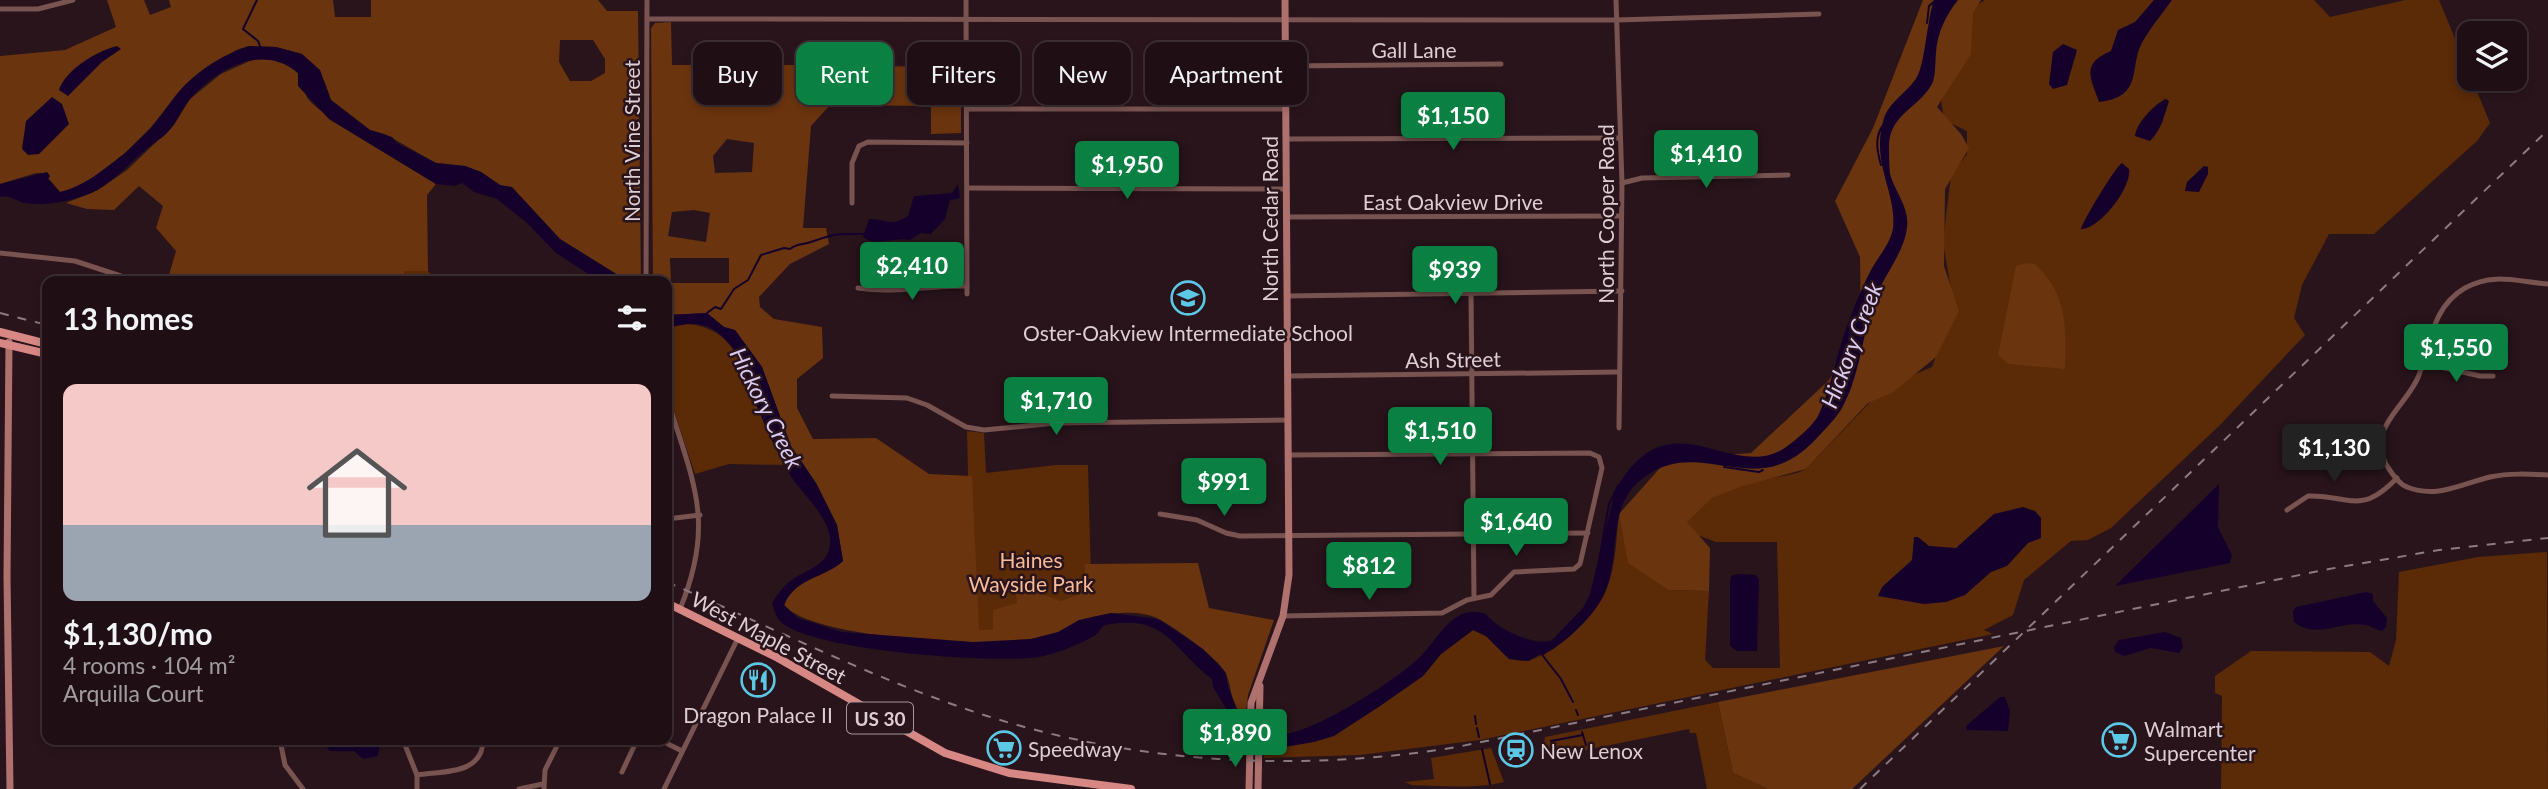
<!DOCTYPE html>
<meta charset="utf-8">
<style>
body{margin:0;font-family:Lato,sans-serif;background:#27181e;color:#f1f3f6;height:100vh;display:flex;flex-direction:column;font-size:26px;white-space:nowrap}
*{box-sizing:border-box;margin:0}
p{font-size:23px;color:#a19ca0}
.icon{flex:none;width:38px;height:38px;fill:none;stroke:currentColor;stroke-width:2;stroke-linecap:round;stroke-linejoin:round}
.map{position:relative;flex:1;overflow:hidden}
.side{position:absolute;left:42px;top:276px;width:630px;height:469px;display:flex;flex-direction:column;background:#1f0f15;border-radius:14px;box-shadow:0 4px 10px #0003,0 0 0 2px #3c2f34}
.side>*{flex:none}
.top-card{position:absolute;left:693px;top:42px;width:665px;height:63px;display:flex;gap:14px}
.fabs{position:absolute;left:2457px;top:21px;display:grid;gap:14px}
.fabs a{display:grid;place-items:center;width:70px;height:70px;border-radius:14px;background:#1f0f15;box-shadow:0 4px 10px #0003,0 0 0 2px #3c2f34;font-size:35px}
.price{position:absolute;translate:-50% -60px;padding:0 16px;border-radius:7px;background:#0b8043;color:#fff;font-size:23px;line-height:46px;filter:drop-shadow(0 2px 4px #0008)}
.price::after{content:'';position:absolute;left:50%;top:42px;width:21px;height:16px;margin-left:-10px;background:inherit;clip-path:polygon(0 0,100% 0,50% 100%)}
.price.current{background:#222;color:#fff}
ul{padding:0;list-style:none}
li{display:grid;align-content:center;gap:14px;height:371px;padding:0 21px}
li+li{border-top:2px solid #3c2f34}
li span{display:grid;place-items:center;height:217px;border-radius:14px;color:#555}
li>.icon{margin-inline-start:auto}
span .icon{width:126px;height:126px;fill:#fffc;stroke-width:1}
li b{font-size:30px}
h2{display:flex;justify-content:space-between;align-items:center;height:84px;padding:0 21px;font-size:30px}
.pill{padding:0 24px;border-radius:14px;background:#1f0f15;box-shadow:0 4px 10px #0003,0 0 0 2px #3c2f34;font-size:24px;line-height:63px}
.pill.current{background:#0b8043;color:#fff}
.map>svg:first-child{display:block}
</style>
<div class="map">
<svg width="2548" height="789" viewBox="0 0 2548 789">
<rect width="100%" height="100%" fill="#29141c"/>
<!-- green -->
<g fill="#5b2a07">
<path d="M1985,0H2314L2330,17L2405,0H2439L2490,123L2477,141L2374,234H2329L2302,285L2294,318L2305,335L2220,425L2111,528L2088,540L2071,541L2024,580L2013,615L1984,630L1993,634L1480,740L1360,755L1264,758L1265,745L1314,742L1377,708L1423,676L1441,654L1473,630L1486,636L1509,659C1515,660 1524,662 1530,660C1558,651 1592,620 1605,593C1616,569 1616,539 1619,514L1629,563L1668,590L1709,591L1705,660L1713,668H1780L1777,542H1716L1692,533L1687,522L1700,504L1718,495L1753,482L1797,473L1806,469L1874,398L1892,384L1932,367L1954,307L1943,242L1951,175L1967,154V131L1944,120L1940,92L1958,17Z"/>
<path d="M405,271H428L438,282H402Z"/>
<path d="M680,323C739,327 740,366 759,411C767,430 775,447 784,465L729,464L695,474L667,391V328Z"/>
<path d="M967,431L984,433L986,473L1056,465H1088L1092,618L1031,639L973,642L971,488L968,474Z"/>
<path d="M2547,552L2548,789H2221L2222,696L2215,693V676L2251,651L2370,652L2389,666L2396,640L2399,572L2478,557Z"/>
<path d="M1718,702L1733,773L1768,789H1707L1696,733H1690L1689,729L1556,756L1553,761L1544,743L1545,737Z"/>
<path d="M1491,748L1504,782C1476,789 1442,786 1412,785L1405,782L1434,779L1431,758Z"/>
</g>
<!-- forest -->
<g fill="#6a340e" fill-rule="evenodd">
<path d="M107,0H144L150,15L171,7L169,0H333L335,17H371V0H598L607,11H638L641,282H629L560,239L512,188L500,185L481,172L465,166L436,163L385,134L370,130L331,100L325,83L302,54L276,47L249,46L236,50L202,73L185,85L151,127L124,154L80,187L60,192L44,173H36L0,184V56L65,50L116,27ZM560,40H593L605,59V73L591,81H570L559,62Z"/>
<path d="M1923,0H1981L1973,13L1971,54L1937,107L1961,134L1969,148L1945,189L1944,266L1959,311L1936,357L1892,393L1868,403L1806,469L1743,486L1712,498L1687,522L1710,548L1709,591L1668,590L1628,563L1619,514L1668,459L1751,453L1829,380L1861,331L1860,257L1835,201L1873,128Z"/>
<path d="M671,22L672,65H849V89L886,91L890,66L920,67L925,89L931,96H961V133L931,134V106L830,105L811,126L803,228H826L829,244L790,264L759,297L760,307L774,319L822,327L823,358L797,379V408L813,439L876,438L929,474L972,476L979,630H993V610L1017,603L1014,580L1032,577L1042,594L1061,601L1085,592V564L1198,563L1209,608L1274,620L1248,695L1245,720C1230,709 1233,687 1225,672C1218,658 1174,627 1159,619C1136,608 1103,614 1081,620C1076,621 1071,626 1067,628C1055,635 1039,638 1026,640C983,647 810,638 784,605C796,577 823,579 843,561L837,525L816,483L791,447L762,367L735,330L724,327L707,313L667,315V282H653L651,28L655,23ZM727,139L754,143L752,172L715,173L713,156ZM694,210L710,213L706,242L668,236L672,212ZM670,258H729V283H671Z"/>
<path d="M254,59C272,59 294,60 301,80C303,85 305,96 309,100C315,107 323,111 329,119L436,184L427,195L428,271H405L402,282H167L176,251L156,228L163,206L139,186L114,210L87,209L66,203L98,190L127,170L174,125L190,99L221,74Z"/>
<path d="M2026,263L2035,264C2068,295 2066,326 2065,369L2008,364L1998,355L2016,266Z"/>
<path d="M2004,646L1852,789H1768L1733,773L1718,702Z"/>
</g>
<!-- water -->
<g fill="#15002c">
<path d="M1934,0H1958C1946,15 1937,33 1936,53C1935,62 1936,76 1932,84C1918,109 1889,114 1889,147C1889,155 1889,166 1890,174C1895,192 1910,208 1907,228C1904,251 1888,270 1879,290C1862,327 1862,371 1843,406C1837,418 1825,429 1816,439C1756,503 1706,438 1649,474C1604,502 1623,549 1605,592C1597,612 1573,635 1556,647C1551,651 1548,651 1543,656L1540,654L1529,661L1509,659L1486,636L1473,630L1441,654L1423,676L1377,708L1334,736L1314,742L1279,748L1241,733L1213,687L1212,679C1172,649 1167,613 1105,625C1100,629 1100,632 1094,636C1080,644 1056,654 1039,657C996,664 812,651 781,622C776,617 774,610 772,603C778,594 784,585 793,579C808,569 827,566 830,545C833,517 798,492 786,468C776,449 767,431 759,411C747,381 744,353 717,332C701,320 685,324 667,328V315L707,313L724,327L735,330L762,367L791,446L816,483L837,525L843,561C823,579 796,577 784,605L798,618L842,632L973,642L1031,639L1058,632L1079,620L1111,613L1158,619L1203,649L1226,673L1228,687L1240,716C1248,723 1268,734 1279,734C1310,736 1396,680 1419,658C1438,640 1453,602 1486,614C1497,629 1531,645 1551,641L1583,608L1590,594L1615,491C1671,389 1735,490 1790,444C1799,437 1814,425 1819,414C1833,383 1837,349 1850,318C1856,302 1863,285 1871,270C1878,257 1891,243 1893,228C1897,192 1870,163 1884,118C1890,101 1908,92 1917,77C1925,63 1927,20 1934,0Z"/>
<path d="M2154,0H2172C2162,14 2151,27 2143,41C2128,66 2145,97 2099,102C2091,78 2080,64 2111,51L2118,30L2135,22Z"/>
<path d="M2063,44L2077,50L2067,85L2053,89L2049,84L2053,52Z"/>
<path d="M117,46L121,49L102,62L68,96L59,90C66,69 97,51 117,46Z"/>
<path d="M249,46L276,47L302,54L320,70L331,100L370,130L392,137L397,143L436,163L465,166L481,172L500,185L512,187L560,239L629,282H601L556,253L527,223L497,199L474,192L462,183L455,186L436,184L329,119L298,86V73C263,43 218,68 191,98C181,109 177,123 167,133C160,140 152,144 145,150C129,164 116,179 97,190C80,200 43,207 25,203C15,201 10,195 0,197V184L47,172L50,176L48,179L60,192C91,185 129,151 151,128C163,114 172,98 185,85C203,67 225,54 249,46Z"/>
<path d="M52,97L62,104L69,124L39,154L28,155L22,149L26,121Z"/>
<path d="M2166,99L2169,101C2164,116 2162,129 2150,141L2135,136C2136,124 2154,104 2166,99Z"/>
<path d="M2122,163L2129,169C2132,187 2100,229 2081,229C2081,224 2115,167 2122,163Z"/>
<path d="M2204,166L2208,167V174L2199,192L2185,191L2187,182Z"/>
<path d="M958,184L960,198L950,200L945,219L931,234L921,233L910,240C894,236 876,248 863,237L869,219C886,218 889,228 908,216L914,196L952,193Z"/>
<path d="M2219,484L2218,527L2232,555L2230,563L2115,586Z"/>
<path d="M2023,507L2035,511L2041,518V538L2028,543L2007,566L1991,572L1965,595L1946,602L1924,604L1878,596L1882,587L1912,560L1914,537H1918L1929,546L1956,548L1994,514Z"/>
<path d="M1737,574L1756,575L1759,579L1757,651H1737L1730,646V583L1731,576Z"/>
<path d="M2366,592L2373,594V601L2387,618L2386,627L2382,631C2376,630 2371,626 2366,625C2340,620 2317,640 2294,622L2293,611L2296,607Z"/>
<path d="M2165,632L2181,638L2183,647L2179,653L2151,648L2124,656L2115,652L2114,647L2119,640Z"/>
<path d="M2000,697H2005L2010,711L2008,731L1967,730L1966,726Z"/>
<path d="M321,740H380L378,756L363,759L354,751H330Z"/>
</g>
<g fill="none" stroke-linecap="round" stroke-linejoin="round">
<!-- stream -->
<g stroke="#15002c" stroke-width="2">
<path d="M257,0L243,29L258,41L260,46"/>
<path d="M1927,23L1929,6L1936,0"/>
<path d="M1881,165C1877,151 1874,136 1884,124"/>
<path d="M34,203L59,200"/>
<path d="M707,313L715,307L721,309L734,289L748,280L761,255L784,248L790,249C797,243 803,245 811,242C835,233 837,234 863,234"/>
<path d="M1724,467L1759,472L1763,470"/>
<path d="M1597,572L1609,504L1618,486"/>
<path d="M1543,656L1561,679L1573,702"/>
<path d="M1576,710L1578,715"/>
<path d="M1475,716L1476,724"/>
<path d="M1477,728L1479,737"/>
<path d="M1582,732L1586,745"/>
<path d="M1551,741L1583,735"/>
<path d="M1482,749L1490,784"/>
</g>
<!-- street -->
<g stroke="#785350" stroke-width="5">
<path d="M966,0L967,294"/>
<path d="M1616,0L1622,183L1619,428"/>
<path d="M0,9H38L73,0"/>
<path d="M647,19L1616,20L1819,14"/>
<path d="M1286,66L1501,64"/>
<path d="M968,109H1286"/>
<path d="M1286,139L1620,138"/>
<path d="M1622,183L1642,178L1788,175"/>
<path d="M968,188L1286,189"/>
<path d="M852,203V163L859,146L868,142L967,143"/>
<path d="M1286,217L1620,216"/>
<path d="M0,253L75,261L139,282"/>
<path d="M646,282L647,0"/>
<path d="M2548,284C2518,282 2494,272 2465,288C2432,307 2431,343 2419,375C2408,406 2362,430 2389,469C2393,475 2400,485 2407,487C2437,499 2461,484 2490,477C2509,473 2529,474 2548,475"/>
<path d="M858,288C895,294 930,285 967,286"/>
<path d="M1471,293L1474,597"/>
<path d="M1287,296L1622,291"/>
<path d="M2423,363L2480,376H2493"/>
<path d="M1287,376L1619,372"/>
<path d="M832,396L907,398L927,405L966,427L984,430L1056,423L1288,420"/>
<path d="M667,398C693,482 716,522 680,609"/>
<path d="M2287,510L2308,496C2351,495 2360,516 2397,478"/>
<path d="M1160,514L1197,520L1226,533L1240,536L1588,533"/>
<path d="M667,519L700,515"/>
<path d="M1283,616L1442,613L1467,600L1491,595L1514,572L1574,569L1580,564L1602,468L1599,457L1590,453L1288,455"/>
<path d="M280,740L285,765L303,789"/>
<path d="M403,740L417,775V789"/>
<path d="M660,740L682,751"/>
<path d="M622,772L637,740"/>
<path d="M417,775C442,771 483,775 483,740"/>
<path d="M519,789L543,784"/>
<path d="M544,789L545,770L560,740"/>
<path d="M664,789L738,638"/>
</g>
<!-- secondary -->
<g stroke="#ae716e" stroke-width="7">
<path d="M9,342L7,577L10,789"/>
<path d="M1249,789L1251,703L1283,616L1289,575L1285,0"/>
<path d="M1258,789L1260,686"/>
</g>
<!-- primary -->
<g stroke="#d78884" stroke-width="8">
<path d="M0,332L47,344"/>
<path d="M0,343L47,354"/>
<path d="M667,603L778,658L945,753L1009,773L1131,789"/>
</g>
<!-- rail -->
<g stroke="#8c7b80" stroke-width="2" stroke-dasharray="9 9" stroke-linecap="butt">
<path d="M0,313L47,325"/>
<path d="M667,582C764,624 860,672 960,707C1120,763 1291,774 1457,747L2329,569L2439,550L2548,538"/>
<path d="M1860,789L2548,130"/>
</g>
</g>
<!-- icons -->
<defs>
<symbol id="school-ring" viewBox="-11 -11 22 22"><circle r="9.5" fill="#29141c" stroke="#5bc8e6" stroke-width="1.5"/><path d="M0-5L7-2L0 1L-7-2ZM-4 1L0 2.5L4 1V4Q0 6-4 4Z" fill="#5bc8e6"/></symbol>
<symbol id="restaurant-ring" viewBox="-11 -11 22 22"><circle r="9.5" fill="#29141c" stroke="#5bc8e6" stroke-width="1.5"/><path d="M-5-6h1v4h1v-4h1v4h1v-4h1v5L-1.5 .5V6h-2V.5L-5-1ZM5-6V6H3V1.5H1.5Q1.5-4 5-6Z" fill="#5bc8e6"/></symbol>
<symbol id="supermarket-ring" viewBox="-11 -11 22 22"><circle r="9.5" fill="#29141c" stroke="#5bc8e6" stroke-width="1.5"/><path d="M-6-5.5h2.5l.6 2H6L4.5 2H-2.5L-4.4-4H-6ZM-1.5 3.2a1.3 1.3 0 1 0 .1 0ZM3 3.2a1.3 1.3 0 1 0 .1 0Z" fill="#5bc8e6"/></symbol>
<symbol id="station-ring" viewBox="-11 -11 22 22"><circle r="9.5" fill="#29141c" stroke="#5bc8e6" stroke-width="1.5"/><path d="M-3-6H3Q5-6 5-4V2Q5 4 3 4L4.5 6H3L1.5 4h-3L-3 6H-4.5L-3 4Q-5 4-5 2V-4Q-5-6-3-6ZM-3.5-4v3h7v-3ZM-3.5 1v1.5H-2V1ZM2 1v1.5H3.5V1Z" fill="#5bc8e6"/></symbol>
</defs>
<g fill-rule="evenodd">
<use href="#school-ring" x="1169" y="279" width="38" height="38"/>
<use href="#restaurant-ring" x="739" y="661" width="38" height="38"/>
<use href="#supermarket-ring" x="2100" y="721" width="38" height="38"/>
<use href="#supermarket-ring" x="985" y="729" width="38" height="38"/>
<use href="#station-ring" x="1497" y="731" width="38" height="38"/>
</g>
<g text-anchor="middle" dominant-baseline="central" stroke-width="5" stroke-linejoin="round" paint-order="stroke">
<!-- shield labels -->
<rect fill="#29141c" stroke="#a7969b" stroke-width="2" x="847" y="702.5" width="66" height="31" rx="5"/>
<g font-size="19" font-weight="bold" fill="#ddced2">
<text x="880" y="718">US 30</text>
</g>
<!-- street labels -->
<g font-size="21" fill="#ddced2" stroke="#29141c">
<text x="1414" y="49">Gall Lane</text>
<text transform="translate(631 141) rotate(-90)">North Vine Street</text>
<text x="1453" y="201">East Oakview Drive</text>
<text transform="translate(1605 214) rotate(-90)">North Cooper Road</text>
<text transform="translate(1269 219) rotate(-90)">North Cedar Road</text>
<text transform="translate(1453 359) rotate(-1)">Ash Street</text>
<text transform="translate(769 637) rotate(28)">West Maple Street</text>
</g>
<!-- poi labels -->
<g font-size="21" fill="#ddced2" stroke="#29141c" text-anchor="start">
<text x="1188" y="332" text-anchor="middle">Oster-Oakview Intermediate School</text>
<text x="758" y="714" text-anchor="middle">Dragon Palace II</text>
<text x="2144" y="728">Walmart<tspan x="2144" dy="24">Supercenter</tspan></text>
<text x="1028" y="748">Speedway</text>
<text x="1540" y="750">New Lenox</text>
</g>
<!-- park labels -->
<g font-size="21" fill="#f9bb97" stroke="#29141c">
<text x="1031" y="559">Haines<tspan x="1031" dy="24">Wayside Park</tspan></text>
</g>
<!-- water labels -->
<g font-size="23" font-style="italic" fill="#d9cbf3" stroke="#29141c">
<text transform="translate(1851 345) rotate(-69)">Hickory Creek</text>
<text transform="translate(767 408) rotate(63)">Hickory Creek</text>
</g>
</g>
</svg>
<div class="fabs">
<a><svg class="icon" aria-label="layers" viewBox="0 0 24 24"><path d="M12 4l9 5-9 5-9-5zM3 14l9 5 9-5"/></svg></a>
</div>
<b class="price" style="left:1453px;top:152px">$1,150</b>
<b class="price" style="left:1706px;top:190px">$1,410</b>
<b class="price" style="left:1127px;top:201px">$1,950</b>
<b class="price" style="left:912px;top:302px">$2,410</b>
<b class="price" style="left:1455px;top:306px">$939</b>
<b class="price" style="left:2456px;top:384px">$1,550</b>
<b class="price" style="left:1056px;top:437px">$1,710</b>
<b class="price" style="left:1440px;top:467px">$1,510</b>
<b class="price current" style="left:2334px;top:484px">$1,130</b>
<b class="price" style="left:1224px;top:518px">$991</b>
<b class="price" style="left:1516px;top:558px">$1,640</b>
<b class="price" style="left:1369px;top:602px">$812</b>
<b class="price" style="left:1235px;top:769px">$1,890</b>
<div class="top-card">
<a class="pill">Buy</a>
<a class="pill current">Rent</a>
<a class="pill">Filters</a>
<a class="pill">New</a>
<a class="pill">Apartment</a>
</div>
<section class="side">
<h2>13 homes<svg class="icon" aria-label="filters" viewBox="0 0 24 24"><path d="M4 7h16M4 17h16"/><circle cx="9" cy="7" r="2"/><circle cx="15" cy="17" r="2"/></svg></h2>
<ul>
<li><span style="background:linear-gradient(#f6c9c9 65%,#9aa5b1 0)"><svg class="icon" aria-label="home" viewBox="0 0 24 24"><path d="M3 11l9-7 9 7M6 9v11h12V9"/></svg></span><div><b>$1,130/mo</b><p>4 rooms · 104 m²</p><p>Arquilla Court</p></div></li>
</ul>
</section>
</div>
